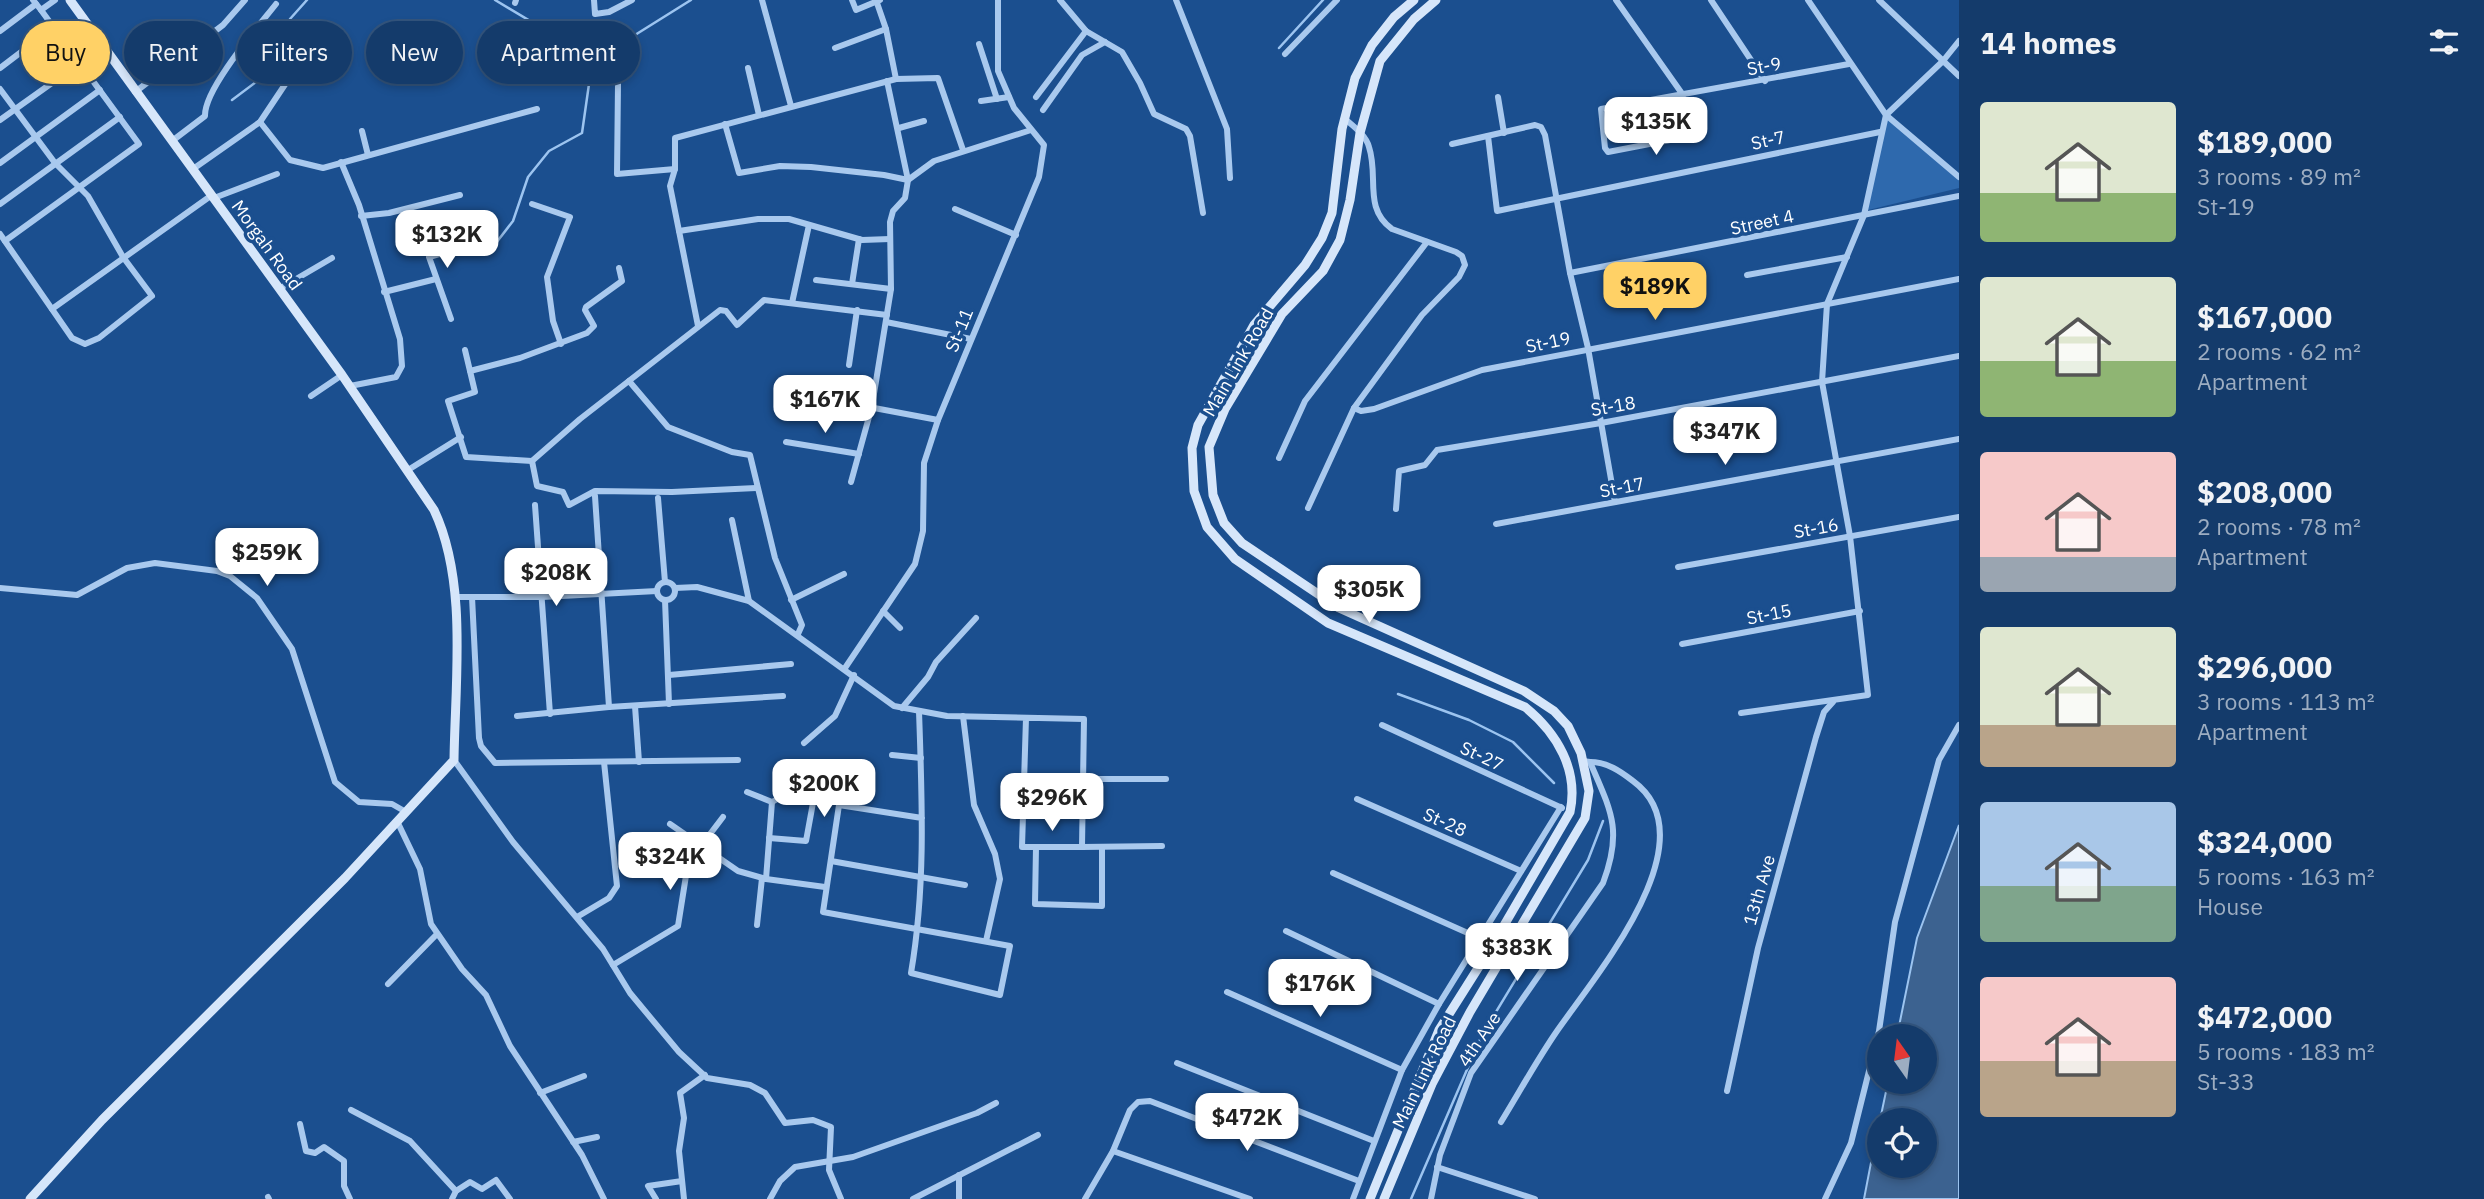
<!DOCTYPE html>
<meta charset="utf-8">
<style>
body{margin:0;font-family:"IBM Plex Sans",sans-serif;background:#1d4271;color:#f1f3f6;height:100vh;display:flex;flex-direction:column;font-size:26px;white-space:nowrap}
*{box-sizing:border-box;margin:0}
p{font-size:23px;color:#9dadc1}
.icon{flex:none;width:38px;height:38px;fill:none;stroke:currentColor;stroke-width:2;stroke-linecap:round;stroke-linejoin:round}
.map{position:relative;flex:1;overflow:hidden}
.side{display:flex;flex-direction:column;background:#143b6b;width:525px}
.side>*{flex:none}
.hud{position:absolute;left:21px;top:21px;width:665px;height:63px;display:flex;gap:14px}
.needle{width:46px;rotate:346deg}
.fabs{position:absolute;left:1867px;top:1024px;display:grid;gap:14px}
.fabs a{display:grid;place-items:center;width:70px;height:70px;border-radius:50%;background:#143b6b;box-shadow:0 4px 10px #0003,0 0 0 2px #33557e;font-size:35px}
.price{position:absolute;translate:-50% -60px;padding:0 16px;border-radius:14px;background:#fff;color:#222;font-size:23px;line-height:46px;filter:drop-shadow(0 2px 4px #0008)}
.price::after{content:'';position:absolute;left:50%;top:42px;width:21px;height:16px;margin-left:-10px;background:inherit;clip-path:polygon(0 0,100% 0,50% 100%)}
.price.on{background:#ffd166;color:#111}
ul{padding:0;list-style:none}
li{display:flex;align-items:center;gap:21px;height:175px;padding:0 21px}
li span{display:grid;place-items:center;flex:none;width:196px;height:140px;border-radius:7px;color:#555}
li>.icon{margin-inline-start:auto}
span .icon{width:84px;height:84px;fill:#fffc;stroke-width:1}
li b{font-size:30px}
h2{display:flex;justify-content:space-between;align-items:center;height:84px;padding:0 21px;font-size:30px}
.pill{padding:0 24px;border-radius:32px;background:#143b6b;box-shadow:0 4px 10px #0003,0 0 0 2px #33557e;font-size:24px;line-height:63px}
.pill.on{background:#ffd166;color:#111}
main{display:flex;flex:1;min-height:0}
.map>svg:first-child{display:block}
</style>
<main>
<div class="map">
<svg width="1959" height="1199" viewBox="0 0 1959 1199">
<rect width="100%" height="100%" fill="#1b4f8f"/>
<!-- green -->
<path fill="#2e69ad" d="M1886,116L1959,180V188L1864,211Z"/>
<!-- water -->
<path fill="#3c6290" stroke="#9cc4f0" stroke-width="2" d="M1959,825V1199H1864L1879,1121L1880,1166H1925V1120H1880L1888,1082H1925V1036H1897L1917,938Z"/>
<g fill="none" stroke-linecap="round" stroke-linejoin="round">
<!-- stream -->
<g stroke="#9cc4f0" stroke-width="2.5">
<path d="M495,0L567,43L611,50L691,0"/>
<path d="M1279,48L1323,0"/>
<path d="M232,100L260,79L265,59L284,43L290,19L307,0"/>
<path d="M489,252L513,221L528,177L549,151L582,133L589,84L611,50"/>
<path d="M1398,694L1469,720L1513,742L1554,783"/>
<path d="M1411,1199L1482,1035L1588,860L1603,821"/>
</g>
<!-- street -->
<g stroke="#a9c9ee" stroke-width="6">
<path d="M33,0L41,10L55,0"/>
<path d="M594,0L595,14L609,12L632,0"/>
<path d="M762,0L791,106"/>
<path d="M852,0L856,10L880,0"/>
<path d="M876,0L886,29L896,79"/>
<path d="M1060,0L1086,31L1122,52L1140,83L1154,114L1186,129L1190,136L1203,213"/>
<path d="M1176,0L1227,129L1230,178"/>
<path d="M1616,0L1683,95"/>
<path d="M1711,0L1765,81"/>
<path d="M1808,0L1886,115L1959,177"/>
<path d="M1879,0L1959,76"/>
<path d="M515,3L516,0"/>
<path d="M0,31L36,4"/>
<path d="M979,44L997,99"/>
<path d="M835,48L886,29"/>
<path d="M1285,54L1337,0"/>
<path d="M0,68L54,27"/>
<path d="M748,68L759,115"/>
<path d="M618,84L617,174L675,169"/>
<path d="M0,89L55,163L88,196L123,257L152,296L99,338L85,344L72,338L0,234"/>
<path d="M135,92L223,25L245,0"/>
<path d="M1036,97L1086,31"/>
<path d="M1498,97L1504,133"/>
<path d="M981,101L1009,97"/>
<path d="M1043,110L1082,55L1105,42"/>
<path d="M0,120L80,63"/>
<path d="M260,122L290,160L323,168L537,109"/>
<path d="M725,124L739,173L780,166L811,167L884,175L908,180L934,161L1031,130"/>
<path d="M899,128L924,121"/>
<path d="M362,131L368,155"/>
<path d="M1701,134L1608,152L1605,148L1601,109L1849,64"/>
<path d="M1488,136L1497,211L1880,132"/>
<path d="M172,141L205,116C204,89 258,27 276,4"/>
<path d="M1452,144L1535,125L1541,127L1545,135L1570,273L1588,348L1615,502"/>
<path d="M341,162L359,205L400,339L402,366L396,377L350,386"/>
<path d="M0,163L100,90"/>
<path d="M193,169L260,122L294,71"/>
<path d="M214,198L277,174"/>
<path d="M0,204L120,117"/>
<path d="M532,204L570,217L547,277L553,321L561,344"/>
<path d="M955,209L1016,235"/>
<path d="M361,216L389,213L460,195"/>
<path d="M679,231L758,219H789L862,240L890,239"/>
<path d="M5,241L139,144L41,10"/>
<path d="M1570,273L1959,196"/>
<path d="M1747,275L1847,257"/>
<path d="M816,280L891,289"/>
<path d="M852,284L859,239"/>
<path d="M279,289L332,258"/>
<path d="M384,292L436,279"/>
<path d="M792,303L809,225"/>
<path d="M52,309L212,195"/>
<path d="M451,319L429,257L482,242"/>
<path d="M886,322L971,339"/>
<path d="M698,326L670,186L675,169V138L896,79L938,78L963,150"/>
<path d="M465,350L475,392L448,401L466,457L532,461L580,419L720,310L726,311L737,325L764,300L887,315"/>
<path d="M849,365L857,310"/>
<path d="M470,371L520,358L587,333L594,326L585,310L586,307L622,281L619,268"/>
<path d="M629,381L668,427L732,452L750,455L775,558L802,625L798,634"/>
<path d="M805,395L938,420"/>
<path d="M311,396L342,375"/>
<path d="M1354,408L1361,411L1374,409L1482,370L1959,279"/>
<path d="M786,442L859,454"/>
<path d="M1279,458L1305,401L1427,242"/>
<path d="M532,461L537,486L563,492L569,505L595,491L672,492L756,488"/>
<path d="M408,470L461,437"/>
<path d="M851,482L872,406L891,289L890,222L893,211L905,198L908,180L887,81"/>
<path d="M658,498L665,582"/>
<path d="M535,505L550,714"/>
<path d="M1308,508L1354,408L1422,315L1459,277L1465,265L1462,256L1456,252L1392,229C1363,208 1379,177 1369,147C1366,135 1353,126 1344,118"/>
<path d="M1396,509L1399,471L1425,465L1437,450L1601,423L1959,356"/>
<path d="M732,520L749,601"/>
<path d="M1496,524L1959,439"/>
<path d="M1678,567L1959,517"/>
<circle cx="666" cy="591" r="9"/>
<path d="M0,588L77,595L127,568L155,563L217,571L230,576L257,598L292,649L335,782L359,802L392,804L406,812"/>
<path d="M675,588L697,587L749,601L894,706L947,716L1084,719L1082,847H1022L1026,718"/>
<path d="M456,597H542L657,591"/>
<path d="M472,597L479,738L481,746L495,763L738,760"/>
<path d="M665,600L669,704"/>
<path d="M791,600L844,574"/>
<path d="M883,611L900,628"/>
<path d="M1682,644L1860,611"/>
<path d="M845,668L915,564L923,531L924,463L938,420L1039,177L1044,145L1014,108L998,71V0"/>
<path d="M669,675L791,664"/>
<path d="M635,706L639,762"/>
<path d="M609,707L783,696"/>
<path d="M902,708L928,677L936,662L976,618"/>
<path d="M919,711C922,799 926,886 911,973L1000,995L1010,946L823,912L839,805L922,818"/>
<path d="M1741,713L1868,695L1850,536L1822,382L1827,304L1864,215L1886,115L1943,61L1959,41"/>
<path d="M517,716L609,707L595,496"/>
<path d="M963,716L974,805L995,854L1000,879L986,941"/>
<path d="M1382,725L1562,808"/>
<path d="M804,743L835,716L854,675"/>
<path d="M892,755L921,758"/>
<path d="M454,760L513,842L603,949L630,993L679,1052L707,1078L750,1085L765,1093L785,1123L813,1120L831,1127L829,1170L841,1199"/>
<path d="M1024,779H1166"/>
<path d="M747,792L772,802L788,793H811L810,798"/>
<path d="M1357,799L1521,871"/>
<path d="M397,821L420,869L431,924L462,969L486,995L510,1046L582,1155L604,1199"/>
<path d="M670,824L738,871L766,879L825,887"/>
<path d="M769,838L806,841L815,792"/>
<path d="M1036,847L1035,904L1102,906V847"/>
<path d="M1082,847L1162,846"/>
<path d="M831,861L965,885"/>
<path d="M1333,873L1479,938"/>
<path d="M766,879L772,802"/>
<path d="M577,917L609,898L617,886L604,762"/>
<path d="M757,925L762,878"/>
<path d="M1286,931L1439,1004"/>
<path d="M613,965L678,926L688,863L723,817"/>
<path d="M388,984L437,934"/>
<path d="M1227,992L1402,1070"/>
<path d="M1177,1063L1374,1141"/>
<path d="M1727,1091L1758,948L1816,737L1824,712L1833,702"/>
<path d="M540,1093L584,1076"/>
<path d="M351,1110L410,1141L456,1191"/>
<path d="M1501,1122C1520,1091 1537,1060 1557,1031C1596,975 1712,839 1633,781C1620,771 1607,762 1590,762"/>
<path d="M300,1124L306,1151L315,1153L324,1147L344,1161V1186L350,1199"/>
<path d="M573,1142L597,1137"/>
<path d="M1113,1151L1250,1199"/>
<path d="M1437,1167L1535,1199"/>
<path d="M268,1197L269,1199"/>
<path d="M452,1199L456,1191L470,1182L482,1189L496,1180L510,1199"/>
<path d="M656,1199L648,1186L682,1181"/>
<path d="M684,1199L679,1151L684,1118L680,1093L705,1075"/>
<path d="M770,1199L780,1181L795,1167L853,1157L977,1113L996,1103"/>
<path d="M913,1199L1038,1135"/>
<path d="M959,1199V1175"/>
<path d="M1085,1199L1113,1151L1130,1110L1138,1102L1150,1101L1359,1181"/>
<path d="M1353,1199L1402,1070L1439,1004L1561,807"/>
<path d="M1431,1199L1440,1155L1471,1073L1603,883C1623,830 1611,811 1590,762L1583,761"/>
<path d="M1825,1199L1851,1143L1879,1031L1895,922L1939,760L1959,725"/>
</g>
<!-- secondary -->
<g stroke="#d6e6fa" stroke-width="9">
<path d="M30,1199L102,1120L345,878L454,760C455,682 468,582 434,510L342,375L70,0"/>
<path d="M1370,1199L1439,1030L1492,946L1570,812C1579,770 1557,733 1525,707L1328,623L1235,559L1207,527L1194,491L1192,448L1198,425L1254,325L1305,265L1322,238L1332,213L1342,129L1355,78L1372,45L1394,17L1414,0"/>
<path d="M1384,1199L1432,1084L1470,1012L1585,818L1589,791L1581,753L1568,726L1554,711L1524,691L1339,608L1242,543L1224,523L1213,495L1209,447L1225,409L1282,314L1323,271L1340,240L1350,200L1360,133L1380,61L1414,19L1436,0"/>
</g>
</g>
<g text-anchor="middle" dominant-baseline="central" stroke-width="7" stroke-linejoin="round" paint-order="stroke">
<!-- street labels -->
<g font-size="18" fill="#fff" stroke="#1b4f8f">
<text transform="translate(1764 66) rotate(-10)">St-9</text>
<text transform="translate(1768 140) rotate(-12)">St-7</text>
<text transform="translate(1762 222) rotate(-12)">Street 4</text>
<text transform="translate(267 245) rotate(54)">Morgah Road</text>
<text transform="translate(959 330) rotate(-68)">St-11</text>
<text transform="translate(1548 342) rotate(-12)">St-19</text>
<text transform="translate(1238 362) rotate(-60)">Main Link Road</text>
<text transform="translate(1613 406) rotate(-10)">St-18</text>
<text transform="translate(1622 487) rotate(-11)">St-17</text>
<text transform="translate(1816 528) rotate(-10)">St-16</text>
<text transform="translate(1769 614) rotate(-11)">St-15</text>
<text transform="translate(1482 756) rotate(25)">St-27</text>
<text transform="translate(1445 822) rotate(24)">St-28</text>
<text transform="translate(1759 890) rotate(-74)">13th Ave</text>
<text transform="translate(1479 1039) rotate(-56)">4th Ave</text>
<text transform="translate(1424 1072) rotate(-64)">Main Link Road</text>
</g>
</g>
</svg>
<div class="fabs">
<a><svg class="needle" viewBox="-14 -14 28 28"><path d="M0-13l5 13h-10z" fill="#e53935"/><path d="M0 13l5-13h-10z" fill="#9dadc1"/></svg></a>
<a><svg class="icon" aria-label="locate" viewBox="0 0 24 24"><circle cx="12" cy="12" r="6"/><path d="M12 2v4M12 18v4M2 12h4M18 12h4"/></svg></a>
</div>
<b class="price" style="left:1656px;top:157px">$135K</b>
<b class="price" style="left:447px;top:270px">$132K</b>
<b class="price on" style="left:1655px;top:322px">$189K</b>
<b class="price" style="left:825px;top:435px">$167K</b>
<b class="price" style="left:1725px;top:467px">$347K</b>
<b class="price" style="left:267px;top:588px">$259K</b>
<b class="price" style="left:556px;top:608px">$208K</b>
<b class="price" style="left:1369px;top:625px">$305K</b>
<b class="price" style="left:824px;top:819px">$200K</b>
<b class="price" style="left:1052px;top:833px">$296K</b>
<b class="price" style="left:670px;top:892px">$324K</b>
<b class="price" style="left:1517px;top:983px">$383K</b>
<b class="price" style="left:1320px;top:1019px">$176K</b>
<b class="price" style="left:1247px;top:1153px">$472K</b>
<div class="hud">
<a class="pill on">Buy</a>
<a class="pill">Rent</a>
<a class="pill">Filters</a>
<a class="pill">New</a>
<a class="pill">Apartment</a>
</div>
</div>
<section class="side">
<h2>14 homes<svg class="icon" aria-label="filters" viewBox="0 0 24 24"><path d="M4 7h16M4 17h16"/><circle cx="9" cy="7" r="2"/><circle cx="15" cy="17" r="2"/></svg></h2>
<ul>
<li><span style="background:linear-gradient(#dfe7d0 65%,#8fb573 0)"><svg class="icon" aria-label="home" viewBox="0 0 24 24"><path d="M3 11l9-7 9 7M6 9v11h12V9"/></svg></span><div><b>$189,000</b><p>3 rooms · 89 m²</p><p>St-19</p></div></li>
<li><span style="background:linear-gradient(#dfe7d0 60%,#8fb573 0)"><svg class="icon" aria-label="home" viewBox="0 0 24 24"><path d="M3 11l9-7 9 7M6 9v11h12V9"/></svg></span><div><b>$167,000</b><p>2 rooms · 62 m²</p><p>Apartment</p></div></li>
<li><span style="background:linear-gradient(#f6c9c9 75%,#9aa5b1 0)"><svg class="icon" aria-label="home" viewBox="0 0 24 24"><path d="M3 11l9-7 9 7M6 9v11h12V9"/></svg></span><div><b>$208,000</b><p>2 rooms · 78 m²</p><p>Apartment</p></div></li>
<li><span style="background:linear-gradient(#dfe7d0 70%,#b9a48a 0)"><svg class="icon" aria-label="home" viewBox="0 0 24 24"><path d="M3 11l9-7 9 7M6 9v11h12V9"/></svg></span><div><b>$296,000</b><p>3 rooms · 113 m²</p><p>Apartment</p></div></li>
<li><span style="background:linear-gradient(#a9c7e8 60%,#7fa58c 0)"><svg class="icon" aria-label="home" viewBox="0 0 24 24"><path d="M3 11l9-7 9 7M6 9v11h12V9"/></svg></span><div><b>$324,000</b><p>5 rooms · 163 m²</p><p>House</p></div></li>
<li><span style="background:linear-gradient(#f6c9c9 60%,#b9a48a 0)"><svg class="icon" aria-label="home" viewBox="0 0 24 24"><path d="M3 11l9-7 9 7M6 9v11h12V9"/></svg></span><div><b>$472,000</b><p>5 rooms · 183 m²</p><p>St-33</p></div></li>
</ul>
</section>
</main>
